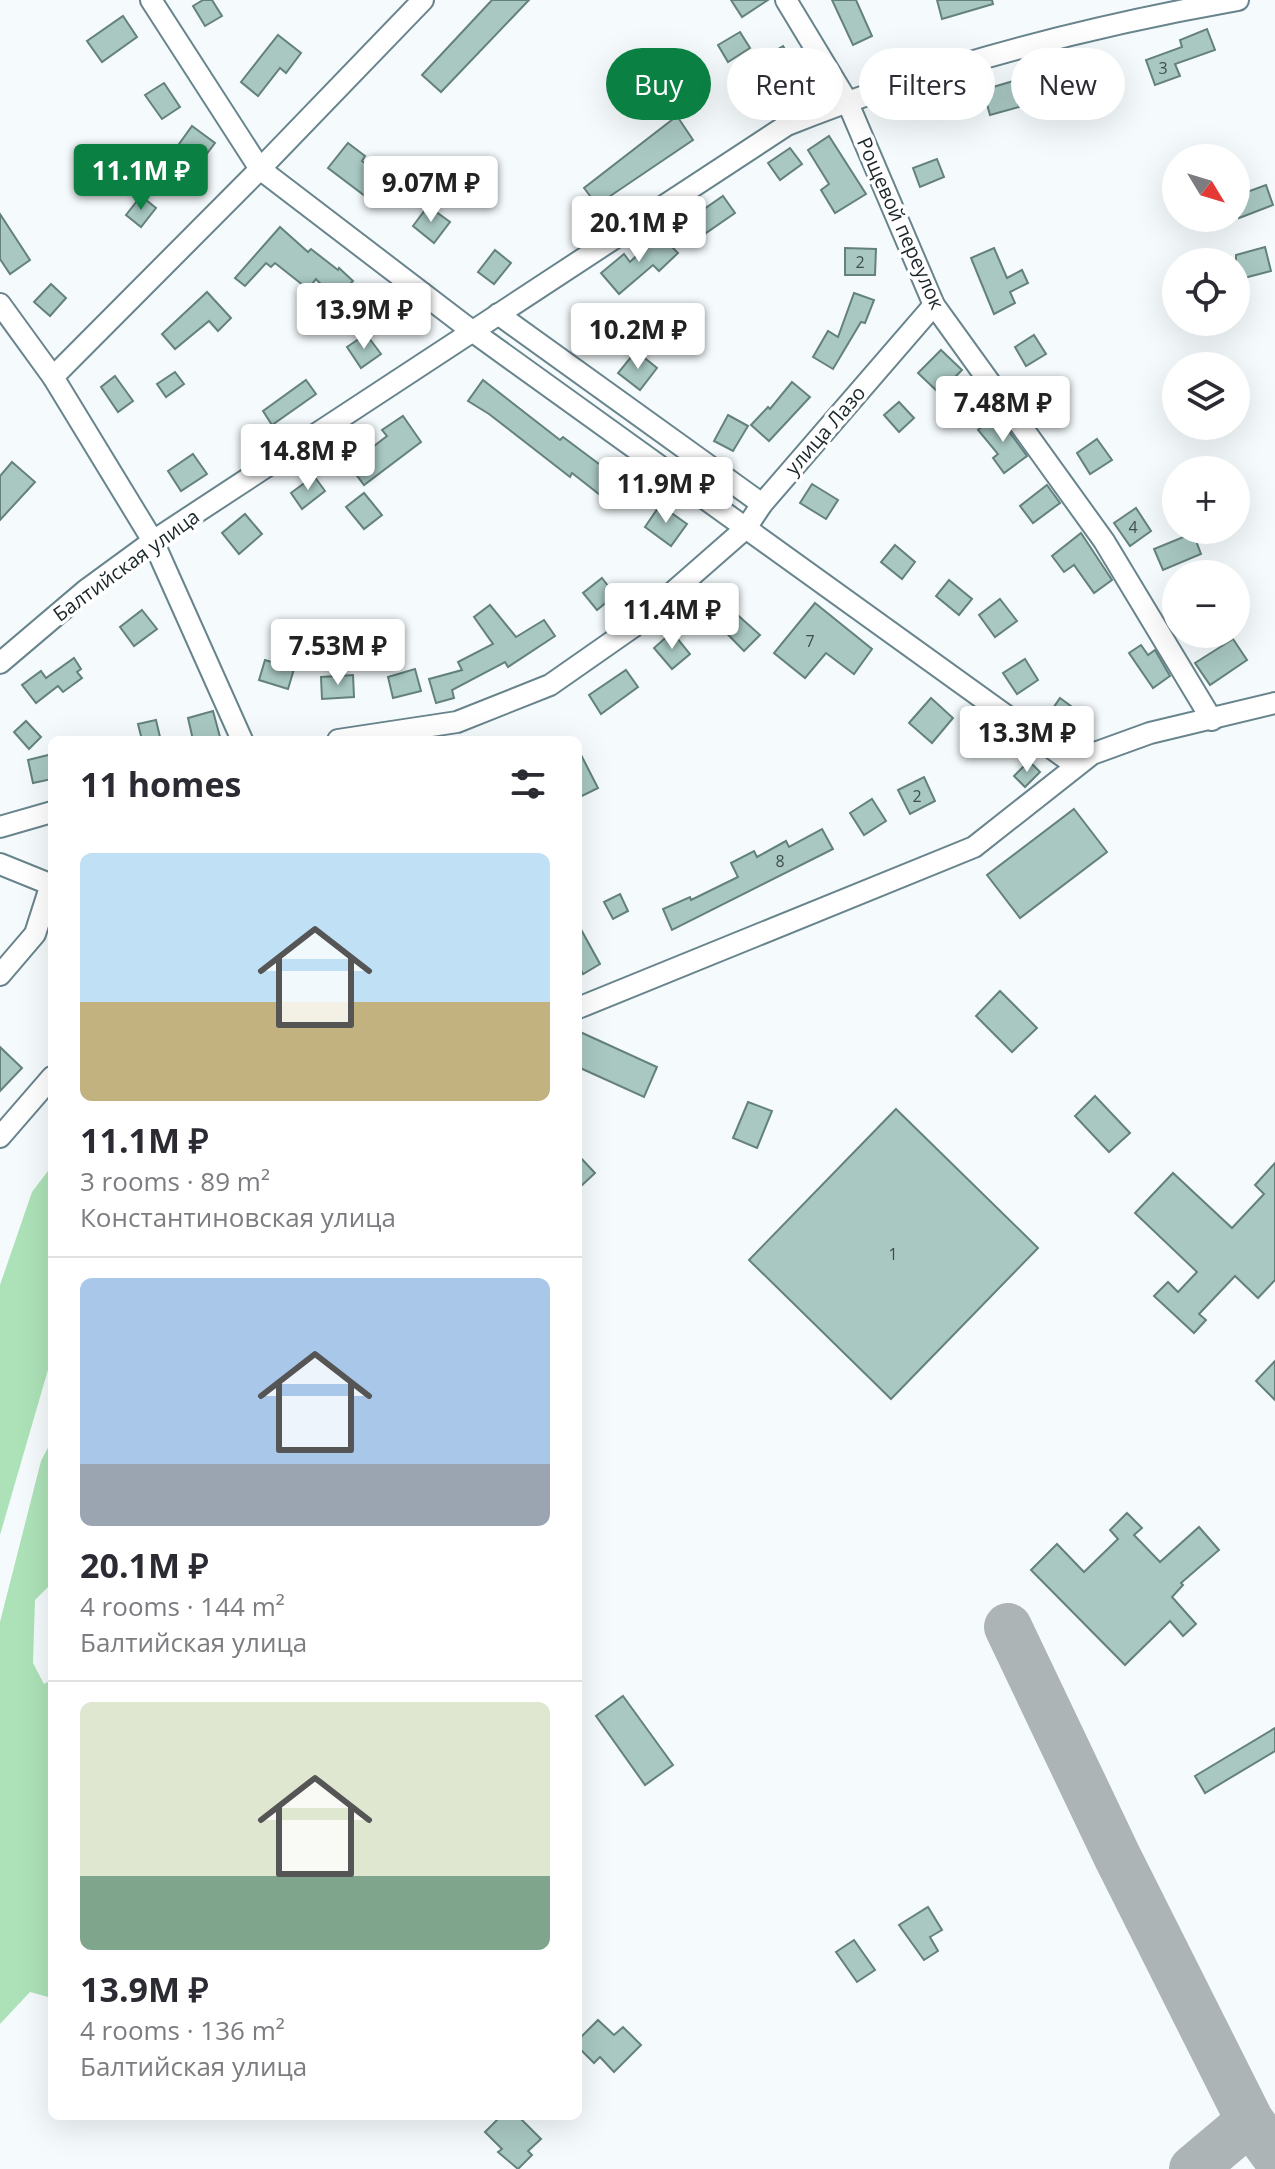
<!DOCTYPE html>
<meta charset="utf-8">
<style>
body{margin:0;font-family:"Open Sans",sans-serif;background:#f7f7f7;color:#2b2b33;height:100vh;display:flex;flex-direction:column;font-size:30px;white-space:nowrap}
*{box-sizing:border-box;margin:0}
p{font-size:26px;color:#7c7c81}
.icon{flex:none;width:44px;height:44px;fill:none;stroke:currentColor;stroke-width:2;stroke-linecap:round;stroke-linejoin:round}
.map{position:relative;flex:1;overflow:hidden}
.sheet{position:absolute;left:48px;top:736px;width:534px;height:1384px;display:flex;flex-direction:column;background:#fff;border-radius:12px;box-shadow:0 8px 32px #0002}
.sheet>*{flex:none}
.hud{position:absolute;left:606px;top:48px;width:548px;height:72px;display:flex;gap:16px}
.needle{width:52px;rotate:128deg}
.controls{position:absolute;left:1162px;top:144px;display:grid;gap:16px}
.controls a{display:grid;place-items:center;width:88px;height:88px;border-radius:50%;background:#fff;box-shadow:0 8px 32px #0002;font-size:40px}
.price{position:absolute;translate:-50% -68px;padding:0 18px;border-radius:8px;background:#fff;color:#222;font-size:26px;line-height:52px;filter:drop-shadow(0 2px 4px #0008)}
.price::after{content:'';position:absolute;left:50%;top:48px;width:24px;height:18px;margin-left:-12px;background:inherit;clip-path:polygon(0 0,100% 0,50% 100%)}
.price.on{background:#0b8043;color:#fff}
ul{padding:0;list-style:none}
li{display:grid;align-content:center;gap:16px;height:424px;padding:0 32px}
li+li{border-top:2px solid #e1e1e2}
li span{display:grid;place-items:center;height:248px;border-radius:12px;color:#555}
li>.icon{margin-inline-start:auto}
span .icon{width:144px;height:144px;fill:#fffc;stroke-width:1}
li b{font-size:34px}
h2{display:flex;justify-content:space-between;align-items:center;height:96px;padding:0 32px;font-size:34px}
.pill{padding:0 28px;border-radius:36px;background:#fff;box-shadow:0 8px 32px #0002;font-size:28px;line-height:72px}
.pill.on{background:#0b8043;color:#fff}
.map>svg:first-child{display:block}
</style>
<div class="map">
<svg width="1275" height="2169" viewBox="0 0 1275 2169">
<rect width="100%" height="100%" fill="#f5fbfd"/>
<!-- green -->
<g fill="#ade2b8">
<path d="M52,1124V1356L0,1535V1285L32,1192L51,1167Z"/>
<path d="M52,1440V1583L35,1600L33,1663L44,1684L52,1679V1998L30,1992L0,2024V1622L41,1461Z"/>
</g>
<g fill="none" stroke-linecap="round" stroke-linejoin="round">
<!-- taxiway -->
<g stroke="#acb4b6" stroke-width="48">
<path d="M1008,1627L1117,1856L1250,2121L1275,2155"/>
<path d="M1193,2169L1250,2121"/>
</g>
</g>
<!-- building -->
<g fill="#a9c8c2" stroke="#64817c" stroke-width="2">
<path d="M203,0H212L222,16L205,26L193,6Z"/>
<path d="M492,0H529L441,92L422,75Z"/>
<path d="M731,0H768L742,17Z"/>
<path d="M832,0H856L872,36L853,45Z"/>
<path d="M937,0H992L993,4L942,19Z"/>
<path d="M123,16L137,37L102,62L87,41Z"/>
<path d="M1207,29L1215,50L1175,64L1180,76L1155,85L1146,60L1182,47L1180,40Z"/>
<path d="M740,32L750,48L728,62L718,45Z"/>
<path d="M278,35L301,53L286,73L280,68L258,96L241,82Z"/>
<path d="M783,46L798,72L781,82L766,56Z"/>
<path d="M1057,68L1063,91L1018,103L1019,107L990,115L983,90Z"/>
<path d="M164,83L180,107L162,119L145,95Z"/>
<path d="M677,116L693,140L597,205L584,188Z"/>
<path d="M192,126L215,143L196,168L174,151Z"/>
<path d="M829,136L866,194L835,213L821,190L829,184L808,150Z"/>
<path d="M348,143L365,156L362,161L393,184L377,205L328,168Z"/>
<path d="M790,148L802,164L780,180L768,163Z"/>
<path d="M937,159L944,177L920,187L913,168Z"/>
<path d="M1266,185L1273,205L1239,218L1236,196Z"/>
<path d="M141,196L156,208L141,227L126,215Z"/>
<path d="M723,196L735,213L706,233L694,216Z"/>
<path d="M428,206L450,222L434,243L413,226Z"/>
<path d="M0,214L30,260L10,274L0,259Z"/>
<path d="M280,227L308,252L311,249L338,270L339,268L353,281L335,299L316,279L308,289L275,263L271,267L266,263L245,286L235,278Z"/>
<path d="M659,234L678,253L659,271L653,265L619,294L601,273L624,254L630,262Z"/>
<path d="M1265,247L1271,271L1240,279L1236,272V255Z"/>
<path d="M845,248L876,249L875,275H845Z"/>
<path d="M994,248L1007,278L1022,270L1028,283L1010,292L1015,303L994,314L971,258Z"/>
<path d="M495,250L511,263L494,284L478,272Z"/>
<path d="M51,284L66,298L50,316L34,302Z"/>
<path d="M207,292L231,318L218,331L209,321L175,349L162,334Z"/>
<path d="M854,293L874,300L865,323L861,322L833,369L813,357L828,331L838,337Z"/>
<path d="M366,334L381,354L361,368L347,347Z"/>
<path d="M1034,335L1046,354L1026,366L1015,347Z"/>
<path d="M941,350L962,370L939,393L918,373Z"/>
<path d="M636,351L657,368L640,390L618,373Z"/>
<path d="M175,372L184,384L166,397L157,384Z"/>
<path d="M115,376L133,401L118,412L101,387Z"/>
<path d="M306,380L316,394L272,425L263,411Z"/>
<path d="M483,380L560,440L563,437L619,479L604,498L572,473L570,477L489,414L468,401Z"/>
<path d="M792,382L810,397L769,441L751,425L768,407L770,409Z"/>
<path d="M899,402L914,418L899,432L884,415Z"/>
<path d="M728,415L748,426L733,451L714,441Z"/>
<path d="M997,415L1027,456L1004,473L993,458L998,454L978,430Z"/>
<path d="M403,416L421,442L364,485L349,465L387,436L382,430Z"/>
<path d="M1097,439L1112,460L1090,474L1077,453Z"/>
<path d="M193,454L207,474L181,491L168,471Z"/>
<path d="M12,462L35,482L0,520V476Z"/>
<path d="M314,476L325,491L302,509L291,493Z"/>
<path d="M812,484L838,500L826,519L800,503Z"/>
<path d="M1047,485L1060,503L1033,523L1020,506Z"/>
<path d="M364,493L382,515L364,529L346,507Z"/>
<path d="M660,505L687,524L671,546L645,527Z"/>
<path d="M1136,508L1151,531L1130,546L1114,523Z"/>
<path d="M245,514L262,534L239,554L222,533Z"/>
<path d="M1081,533L1112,580L1094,593L1074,565L1064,572L1052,556Z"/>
<path d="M1193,533L1201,554L1163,570L1154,549Z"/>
<path d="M895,545L915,562L902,579L881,562Z"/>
<path d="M602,578L615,595L597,610L583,593Z"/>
<path d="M949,580L972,599L959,615L936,596Z"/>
<path d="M713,593L760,635L744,651L701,607Z"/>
<path d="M1000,599L1017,621L995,637L979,615Z"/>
<path d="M815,603L872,649L854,674L826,653L805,678L774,653Z"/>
<path d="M490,605L516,637L544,620L555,636L508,667L505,662L452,690L454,698L436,703L429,679L462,670L458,662L493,644L474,617Z"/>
<path d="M142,610L157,629L134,646L120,627Z"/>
<path d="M672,632L690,654L672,669L654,648Z"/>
<path d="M1233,639L1247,660L1210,685L1195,663Z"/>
<path d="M1141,645L1148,655L1155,650L1170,676L1153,688L1129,653Z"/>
<path d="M74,658L81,669L77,672L82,678L63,692L58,686L36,703L22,685L41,671L46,678Z"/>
<path d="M1025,659L1038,680L1017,694L1003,673Z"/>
<path d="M265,660L294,669L288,689L259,680Z"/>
<path d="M415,669L421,691L393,698L388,677Z"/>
<path d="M626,670L638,687L601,714L589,695Z"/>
<path d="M353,675L354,697L322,699L321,677Z"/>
<path d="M931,698L953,718L932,743L909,723Z"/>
<path d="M1060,698L1083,715L1069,734L1047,717Z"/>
<path d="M213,711L220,737L193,740L188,718Z"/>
<path d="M156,720L160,737L142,740L138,724Z"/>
<path d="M26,721L41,737L29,749L14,732Z"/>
<path d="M578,749L598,788L578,798Z"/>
<path d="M52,754V779L33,783L28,760Z"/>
<path d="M1029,761L1040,772L1025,787L1014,776Z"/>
<path d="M924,777L935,801L910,814L898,790Z"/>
<path d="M872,799L886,821L864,835L850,813Z"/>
<path d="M1074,809L1107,852L1020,918L987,875Z"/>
<path d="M822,829L833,849L672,930L663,909L690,897L691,900L738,877L731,863L754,851L757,857L786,841L789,847Z"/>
<path d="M620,894L628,911L613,919L604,902Z"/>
<path d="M578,924L600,964L583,974L578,965Z"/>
<path d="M1000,991L1037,1028L1012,1052L976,1016Z"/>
<path d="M578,1031L657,1067L644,1097L578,1067Z"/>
<path d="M0,1047L22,1068L0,1091Z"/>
<path d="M1095,1096L1130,1133L1109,1152L1075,1116Z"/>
<path d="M748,1102L772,1111L757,1148L733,1138Z"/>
<path d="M896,1109L1038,1248L891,1399L749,1260Z"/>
<path d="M578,1155L595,1173L578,1189Z"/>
<path d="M1275,1163V1280L1258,1298L1235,1276L1199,1314L1206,1320L1194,1333L1154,1296L1168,1282L1178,1292L1197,1272L1135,1213L1173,1173L1232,1228L1264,1194L1255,1185Z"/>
<path d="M1275,1361V1400L1256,1381Z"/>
<path d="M1127,1513L1142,1528L1134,1535L1160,1562L1199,1527L1219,1550L1181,1583L1183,1585L1172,1597L1196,1624L1183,1636L1170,1621L1125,1665L1031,1570L1057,1544L1084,1572L1118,1539L1110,1530Z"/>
<path d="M623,1696L673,1765L645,1785L596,1716Z"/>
<path d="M1275,1728V1751L1205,1793L1195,1776Z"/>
<path d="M928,1907L942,1930L930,1937L938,1951L924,1960L899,1925Z"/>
<path d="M854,1940L875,1970L857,1982L836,1952Z"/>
<path d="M598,2020L614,2035L623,2027L641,2045L614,2072L600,2057L594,2063L578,2047V2040Z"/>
<path d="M501,2116H518L541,2139L528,2151L532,2155L518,2169L498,2152L502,2149L485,2132Z"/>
</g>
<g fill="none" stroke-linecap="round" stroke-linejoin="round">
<defs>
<g id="minor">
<path d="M151,0L260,169L472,331L1075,765"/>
<path d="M786,0L847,101L934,305L1104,541L1212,720"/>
<path d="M0,304L53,377L153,541L242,740"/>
<path d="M498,314L762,504"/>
<path d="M53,377L260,169L423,0"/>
<path d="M0,663L86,590L153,541L787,125C932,67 1085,27 1238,0"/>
<path d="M338,740L457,722L550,685L633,627L746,528L762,504L934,305"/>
<path d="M0,827L52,812"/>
<path d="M0,864L52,885"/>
<path d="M0,975L35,934L51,884"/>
<path d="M578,1008L974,847L1092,754L1150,733L1275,703"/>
<path d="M0,1137L52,1077"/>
</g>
</defs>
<!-- minor casing -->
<use href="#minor" stroke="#68848c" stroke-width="24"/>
<!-- minor -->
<use href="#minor" stroke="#fff" stroke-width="20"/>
</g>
<g text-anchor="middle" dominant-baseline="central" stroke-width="7" stroke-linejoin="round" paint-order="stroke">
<!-- number labels -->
<g font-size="16" fill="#3e4e4f">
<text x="1163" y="68">3</text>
<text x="860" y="262">2</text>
<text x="1133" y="527">4</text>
<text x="810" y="641">7</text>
<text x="917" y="796">2</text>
<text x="780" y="861">8</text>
<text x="893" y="1254">1</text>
</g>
<!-- street labels -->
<g font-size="20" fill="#1a2629" stroke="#fff">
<text transform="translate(901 223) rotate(66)">Рощевой переулок</text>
<text transform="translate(825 430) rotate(-49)">улица Лазо</text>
<text transform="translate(126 565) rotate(-36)">Балтийская улица</text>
</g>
</g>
</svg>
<div class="controls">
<a><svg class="needle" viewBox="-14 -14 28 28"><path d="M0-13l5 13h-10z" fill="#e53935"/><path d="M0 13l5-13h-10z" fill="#7c7c81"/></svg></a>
<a><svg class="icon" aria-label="locate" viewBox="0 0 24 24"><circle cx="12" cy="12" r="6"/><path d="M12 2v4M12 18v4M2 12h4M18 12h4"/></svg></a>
<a><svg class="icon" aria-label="layers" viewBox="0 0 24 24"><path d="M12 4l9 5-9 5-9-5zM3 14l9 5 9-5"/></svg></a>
<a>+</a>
<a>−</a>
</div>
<b class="price on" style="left:141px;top:212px">11.1M ₽</b>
<b class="price" style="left:431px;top:224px">9.07M ₽</b>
<b class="price" style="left:639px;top:264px">20.1M ₽</b>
<b class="price" style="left:364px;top:351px">13.9M ₽</b>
<b class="price" style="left:638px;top:371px">10.2M ₽</b>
<b class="price" style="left:1003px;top:444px">7.48M ₽</b>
<b class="price" style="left:308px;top:492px">14.8M ₽</b>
<b class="price" style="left:666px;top:525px">11.9M ₽</b>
<b class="price" style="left:672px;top:651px">11.4M ₽</b>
<b class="price" style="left:338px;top:687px">7.53M ₽</b>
<b class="price" style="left:1027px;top:774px">13.3M ₽</b>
<div class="hud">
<a class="pill on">Buy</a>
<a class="pill">Rent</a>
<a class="pill">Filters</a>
<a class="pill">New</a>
</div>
<section class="sheet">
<h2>11 homes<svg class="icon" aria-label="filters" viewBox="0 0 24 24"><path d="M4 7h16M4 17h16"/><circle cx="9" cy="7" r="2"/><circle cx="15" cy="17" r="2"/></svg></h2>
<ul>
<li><span style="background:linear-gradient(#bfe0f5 60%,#c2b280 0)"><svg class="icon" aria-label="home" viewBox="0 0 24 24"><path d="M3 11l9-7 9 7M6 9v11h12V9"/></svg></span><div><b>11.1M ₽</b><p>3 rooms · 89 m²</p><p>Константиновская улица</p></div></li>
<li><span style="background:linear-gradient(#a9c7e8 75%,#9aa5b1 0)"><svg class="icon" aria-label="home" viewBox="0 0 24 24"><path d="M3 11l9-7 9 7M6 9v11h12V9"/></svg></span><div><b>20.1M ₽</b><p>4 rooms · 144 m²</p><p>Балтийская улица</p></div></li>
<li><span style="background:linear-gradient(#dfe7d0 70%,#7fa58c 0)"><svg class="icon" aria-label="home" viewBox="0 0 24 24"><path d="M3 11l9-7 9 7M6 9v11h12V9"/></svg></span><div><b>13.9M ₽</b><p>4 rooms · 136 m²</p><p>Балтийская улица</p></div></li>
</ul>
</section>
</div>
